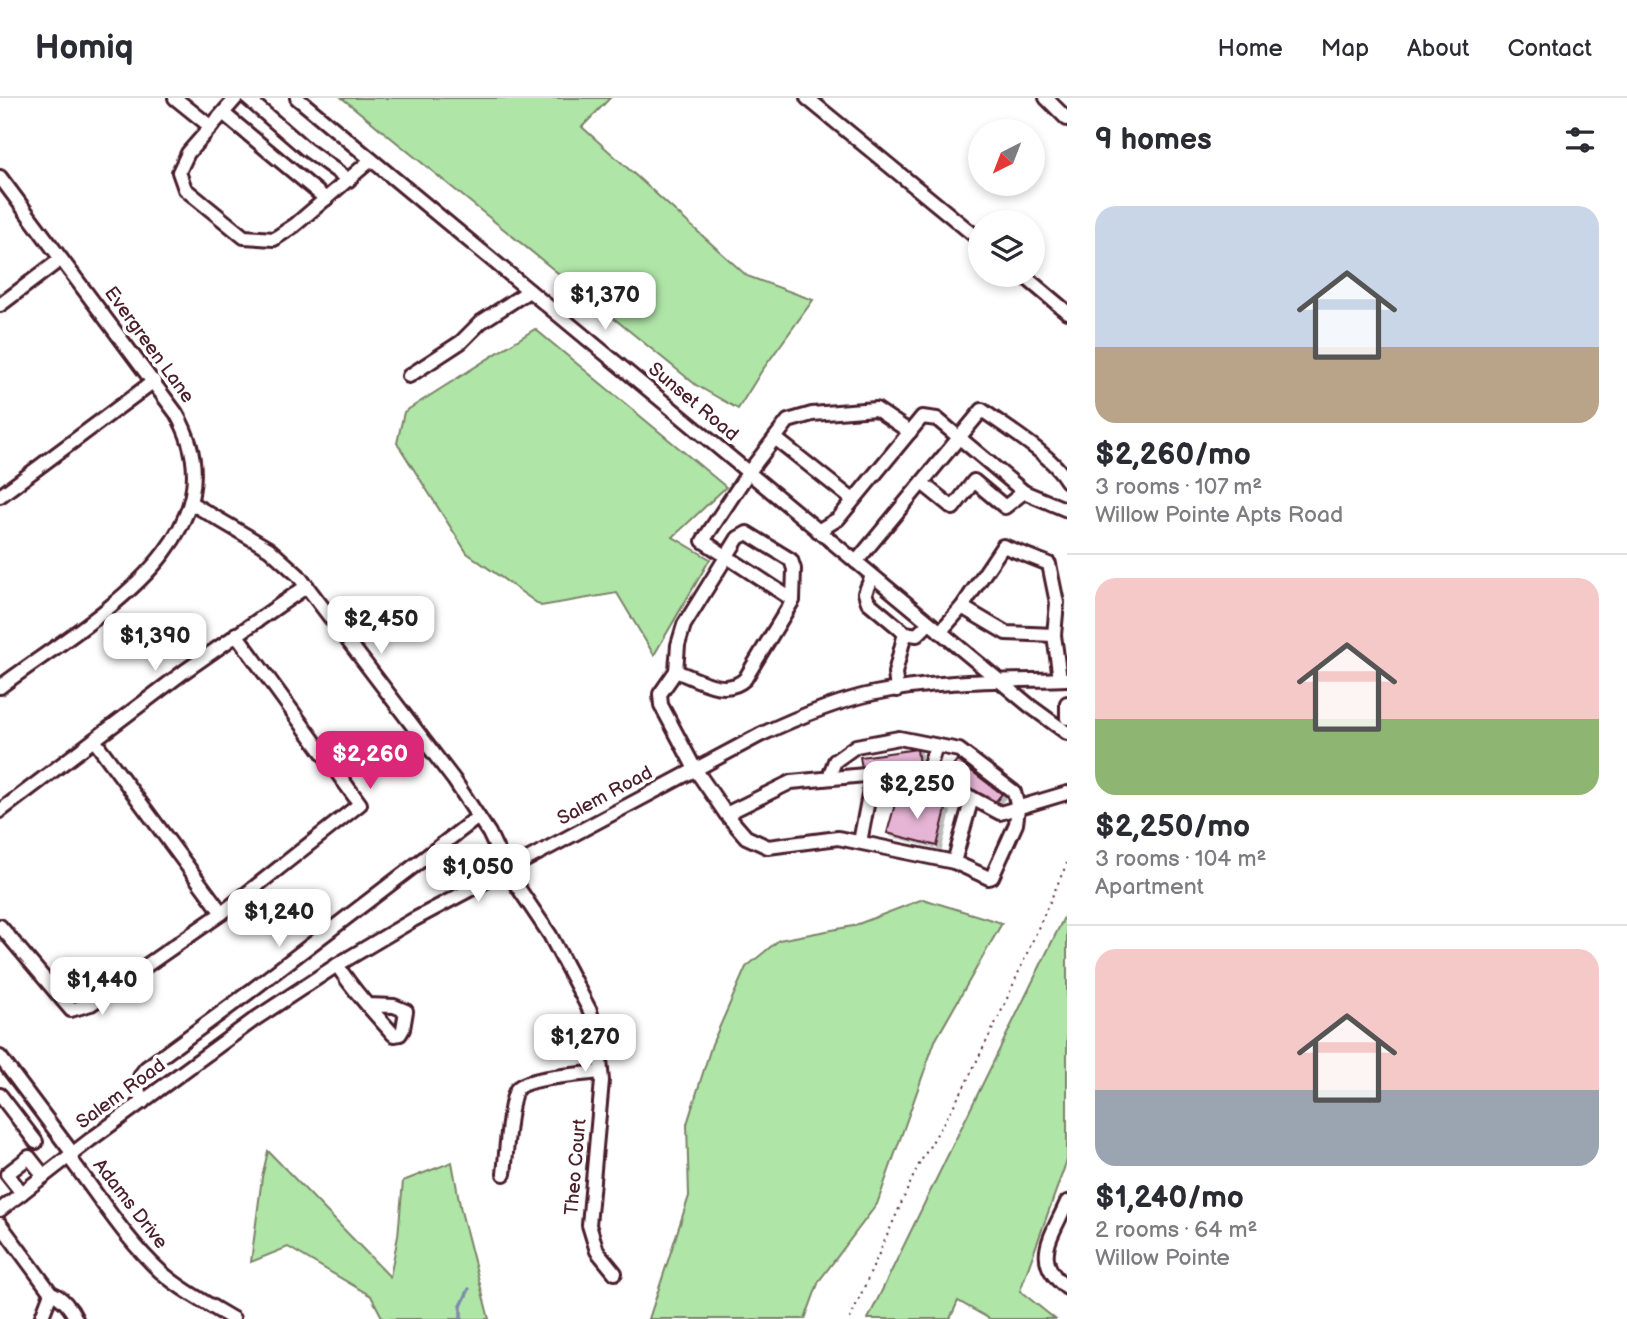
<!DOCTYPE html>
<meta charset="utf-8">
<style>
body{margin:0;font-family:"Balsamiq Sans",sans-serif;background:#f2f2f3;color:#2b2b33;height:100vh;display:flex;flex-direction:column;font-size:26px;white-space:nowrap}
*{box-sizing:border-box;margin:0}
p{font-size:23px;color:#7c7c81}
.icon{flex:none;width:38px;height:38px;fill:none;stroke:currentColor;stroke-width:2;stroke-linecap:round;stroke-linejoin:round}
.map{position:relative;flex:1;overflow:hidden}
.details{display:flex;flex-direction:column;background:#fff;width:560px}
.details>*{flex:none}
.needle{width:46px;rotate:222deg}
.fabs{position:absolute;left:968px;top:21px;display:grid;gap:14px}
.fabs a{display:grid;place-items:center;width:77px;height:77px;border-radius:50%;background:#fff;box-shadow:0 4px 10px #0003;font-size:35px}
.price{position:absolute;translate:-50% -60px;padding:0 16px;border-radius:14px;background:#fff;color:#222;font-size:23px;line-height:46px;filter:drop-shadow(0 2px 4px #0008)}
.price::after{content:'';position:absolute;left:50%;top:42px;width:21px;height:16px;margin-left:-10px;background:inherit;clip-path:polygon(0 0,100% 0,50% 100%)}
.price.active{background:#db2777;color:#fff}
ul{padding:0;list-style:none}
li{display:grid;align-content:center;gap:14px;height:371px;padding:0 28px}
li+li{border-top:2px solid #e1e1e2}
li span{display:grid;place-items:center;height:217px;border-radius:21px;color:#555}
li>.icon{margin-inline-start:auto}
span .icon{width:126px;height:126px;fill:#fffc;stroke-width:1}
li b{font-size:30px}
h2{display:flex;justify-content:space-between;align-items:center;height:84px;padding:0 28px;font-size:30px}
header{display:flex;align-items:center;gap:42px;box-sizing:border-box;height:98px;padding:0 35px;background:#fff;border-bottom:2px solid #e1e1e2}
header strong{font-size:33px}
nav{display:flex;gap:38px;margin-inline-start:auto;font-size:24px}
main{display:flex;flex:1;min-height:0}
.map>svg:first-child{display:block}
</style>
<header>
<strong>Homiq</strong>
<nav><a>Home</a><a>Map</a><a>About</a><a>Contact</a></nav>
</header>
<main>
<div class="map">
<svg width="1067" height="1221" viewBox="0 0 1067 1221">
<defs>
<filter id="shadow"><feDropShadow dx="4" dy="2.5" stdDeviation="0" flood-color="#0004"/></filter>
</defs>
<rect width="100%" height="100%" fill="#fff"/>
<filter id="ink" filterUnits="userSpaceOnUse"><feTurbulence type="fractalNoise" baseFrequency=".0143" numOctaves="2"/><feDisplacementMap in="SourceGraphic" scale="14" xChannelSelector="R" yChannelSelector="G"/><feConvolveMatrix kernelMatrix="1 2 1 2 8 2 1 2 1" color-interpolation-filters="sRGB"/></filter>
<g filter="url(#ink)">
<!-- green -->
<g fill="#afe5a7" stroke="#7c8269" stroke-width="2">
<path d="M342,0H610L582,29L747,178L813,202L761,274L738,311L696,287Z"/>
<path d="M535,231L726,389L673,439L710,461L654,557L617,495L541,508L467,455L397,345L404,314Z"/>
<path d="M923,801L1002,825L935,943L877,1106L819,1183L805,1221H649L689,1098L687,1026L712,946L746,869L779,842L853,828Z"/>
<path d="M1067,813V1062L1020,1193L1055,1221H990L958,1203L950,1221H868Z"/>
<path d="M268,1053L390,1179L398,1138L403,1083L452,1064L461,1113L489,1221H383L371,1198L288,1149L251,1164L262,1079Z"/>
</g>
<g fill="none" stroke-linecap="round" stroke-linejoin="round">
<!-- stream -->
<path stroke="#7f8aaa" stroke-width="3.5" d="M461,1221V1208L469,1191"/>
</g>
<!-- building -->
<g fill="#e6b5d5" stroke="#4a1f2b" stroke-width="2" filter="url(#shadow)">
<path d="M917,651L919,667L863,675L860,659Z"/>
<path d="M957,662L1002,696L992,708L948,674Z"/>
<path d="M897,699L946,711L937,748L887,735Z"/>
</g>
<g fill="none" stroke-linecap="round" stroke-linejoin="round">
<defs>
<g id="minor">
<path d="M175,0L211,29"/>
<path d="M236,0L188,55L179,74L185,91L244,139L274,141L295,127L371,62"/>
<path d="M247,0L306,51L349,82"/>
<path d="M297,0L1030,608L1067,635"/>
<path d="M807,0L980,142"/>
<path d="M1046,0L1067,21"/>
<path d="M223,15L326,101"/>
<path d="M0,79L176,315C249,441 81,527 0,589"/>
<path d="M1023,177L1067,214"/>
<path d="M0,207L61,161"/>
<path d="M409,278L461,244L481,224L529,193"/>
<path d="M775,340L853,402"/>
<path d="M922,385L953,410L974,383L1005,409L1024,394L1067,412"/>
<path d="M0,398L154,283"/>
<path d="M191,405L269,451L298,477L454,682L489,735L507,773L550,837L590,913L598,940L602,983L589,1127L597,1153L615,1175"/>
<path d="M818,433L838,421L922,319L937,321L1024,394"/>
<path d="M856,464L982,312C1008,331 1051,356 1067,383"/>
<path d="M872,478L865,495L868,504L905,535L917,537L929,525"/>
<path d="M793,502L794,471L791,462L747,435L738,440L684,527L678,547L676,573L660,596L661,607L695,671L726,716L791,684L886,675L927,676L1000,715L1067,695"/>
<path d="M962,509L1006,535L1054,537"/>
<path d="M940,534L962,509L1003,448L1049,466L1057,505L1054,537L1060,581"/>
<path d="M676,573C698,582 726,599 745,581L793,502L703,443L748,375L788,323L812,316L876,311L910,334"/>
<path d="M897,592L895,575L905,535"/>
<path d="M1067,605V620"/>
<path d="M94,642L222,815"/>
<path d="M927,676L936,648"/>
<path d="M829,679L835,663L856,648L899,640L959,652L1014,694L1018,710L1016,726L992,779L989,780L954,764"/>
<path d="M0,713L185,573L307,488"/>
<path d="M726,716L746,739L768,749L838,740L954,764L972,700"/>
<path d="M860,744L873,676"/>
<path d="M0,828L71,912L91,906L222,815L360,706L236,536"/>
<path d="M337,867C353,892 374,915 394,937L400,936L403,931L406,913L394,908L368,907"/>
<path d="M0,959L73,1056"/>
<path d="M0,997L36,1044"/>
<path d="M143,1004C136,989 135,983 146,970L248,895L478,719"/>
<path d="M69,1059C98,1097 125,1141 161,1174C183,1193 208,1206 233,1221"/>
<path d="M504,1076C506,1060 509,1002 517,991C527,979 585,976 601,974"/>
<path d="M22,1095L7,1076L29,1059L44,1078"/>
<path d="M1067,1104C1052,1139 1030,1162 1067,1190"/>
<path d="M0,1112L90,1042L255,921L337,867L413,822L760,637C796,620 836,603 875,595C938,582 1003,583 1067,581"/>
<path d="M0,1126L51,1195C62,1199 71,1210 76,1221"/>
<path d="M41,1221L51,1195"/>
</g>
</defs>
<!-- minor casing -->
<use href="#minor" stroke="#4a1f2b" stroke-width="18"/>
<!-- path -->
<path stroke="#4a1f2b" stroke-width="2" stroke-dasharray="2 5" stroke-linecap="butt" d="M850,1221L917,1070L962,993L1001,914L1067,765"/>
<!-- minor -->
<use href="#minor" stroke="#fff" stroke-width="12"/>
</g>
</g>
<g text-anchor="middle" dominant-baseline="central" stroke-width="7" stroke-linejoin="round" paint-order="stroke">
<!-- street labels -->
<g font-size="19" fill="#4a1f2b" stroke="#fff">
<text transform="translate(149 247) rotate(54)">Evergreen Lane</text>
<text transform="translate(693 304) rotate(40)">Sunset Road</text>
<text transform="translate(605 698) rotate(-28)">Salem Road</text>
<text transform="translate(121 996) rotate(-36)">Salem Road</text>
<text transform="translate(576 1069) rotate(-85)">Theo Court</text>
<text transform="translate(130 1106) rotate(52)">Adams Drive</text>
</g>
</g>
</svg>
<div class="fabs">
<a><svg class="needle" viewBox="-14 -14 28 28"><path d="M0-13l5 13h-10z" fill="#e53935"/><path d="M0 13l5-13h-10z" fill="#7c7c81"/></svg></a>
<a><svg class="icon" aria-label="layers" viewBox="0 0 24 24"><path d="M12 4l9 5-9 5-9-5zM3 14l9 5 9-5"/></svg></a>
</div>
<b class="price" style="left:605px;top:234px">$1,370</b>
<b class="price" style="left:381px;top:558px">$2,450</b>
<b class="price" style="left:155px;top:575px">$1,390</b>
<b class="price active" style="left:370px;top:693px">$2,260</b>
<b class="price" style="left:917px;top:723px">$2,250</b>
<b class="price" style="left:478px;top:806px">$1,050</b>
<b class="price" style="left:279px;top:851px">$1,240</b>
<b class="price" style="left:102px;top:919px">$1,440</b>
<b class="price" style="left:585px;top:976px">$1,270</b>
</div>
<section class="details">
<h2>9 homes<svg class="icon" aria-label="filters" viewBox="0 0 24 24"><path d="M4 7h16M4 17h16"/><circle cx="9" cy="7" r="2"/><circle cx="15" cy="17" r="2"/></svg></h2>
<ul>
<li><span style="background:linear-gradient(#c9d6e8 65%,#b9a48a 0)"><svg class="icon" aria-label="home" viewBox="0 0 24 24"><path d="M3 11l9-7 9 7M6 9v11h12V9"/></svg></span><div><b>$2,260/mo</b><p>3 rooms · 107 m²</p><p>Willow Pointe Apts Road</p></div></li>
<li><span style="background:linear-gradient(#f6c9c9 65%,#8fb573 0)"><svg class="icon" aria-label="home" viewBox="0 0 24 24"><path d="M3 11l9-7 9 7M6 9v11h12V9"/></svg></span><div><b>$2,250/mo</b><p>3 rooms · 104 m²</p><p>Apartment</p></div></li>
<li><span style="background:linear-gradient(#f6c9c9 65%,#9aa5b1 0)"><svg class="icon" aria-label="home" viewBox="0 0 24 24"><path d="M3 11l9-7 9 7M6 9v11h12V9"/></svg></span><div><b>$1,240/mo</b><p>2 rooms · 64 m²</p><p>Willow Pointe</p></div></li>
</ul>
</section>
</main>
